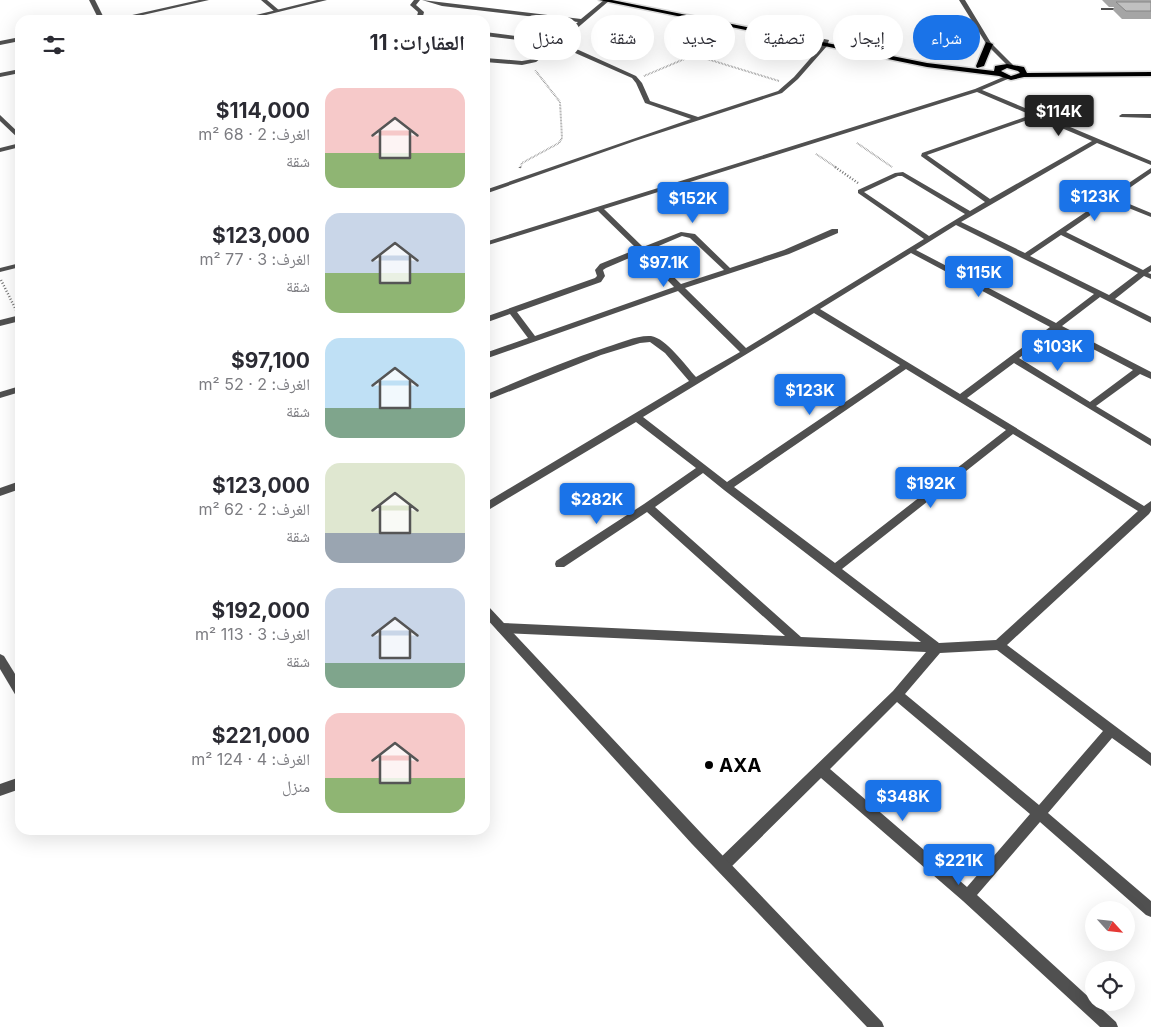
<!DOCTYPE html>
<html lang="ar">
<meta charset="utf-8">
<style>
body{margin:0;font-family:Inter,"Noto Naskh Arabic",sans-serif;background:#f7f7f7;color:#2b2b33;direction:rtl;height:100vh;display:flex;flex-direction:column;font-size:19px;white-space:nowrap}
*{box-sizing:border-box;margin:0}
p{font-size:16px;color:#7c7c81}
.icon{flex:none;width:28px;height:28px;fill:none;stroke:currentColor;stroke-width:2;stroke-linecap:round;stroke-linejoin:round}
.map{position:relative;flex:1;overflow:hidden;direction:ltr}
.details{position:absolute;left:15px;top:15px;width:475px;height:820px;display:flex;flex-direction:column;background:#fff;border-radius:15px;box-shadow:0 5px 20px #0002;direction:rtl}
.details>*{flex:none}
.guide{position:absolute;left:505px;top:15px;width:475px;height:45px;direction:rtl;display:flex;gap:10px}
.needle{width:32px;rotate:117deg}
.controls{position:absolute;left:1085px;top:901px;display:grid;gap:10px}
.controls a{display:grid;place-items:center;width:50px;height:50px;border-radius:50%;background:#fff;box-shadow:0 5px 20px #0002;font-size:25px}
.price{position:absolute;translate:-50% -42px;padding:0 11px;border-radius:5px;background:#1a73e8;color:#fff;font-size:16px;line-height:32px;filter:drop-shadow(0 1px 2px #0008)}
.price::after{content:'';position:absolute;left:50%;top:30px;width:15px;height:11px;margin-left:-8px;background:inherit;clip-path:polygon(0 0,100% 0,50% 100%)}
.price.active{background:#222;color:#fff}
ul{padding:0;list-style:none}
li{display:flex;align-items:center;gap:15px;height:125px;padding:0 25px}
li span{display:grid;place-items:center;flex:none;width:140px;height:100px;border-radius:15px;color:#555}
li>.icon{margin-inline-start:auto}
span .icon{width:60px;height:60px;fill:#fffc;stroke-width:1}
li b{font-size:21px}
h2{display:flex;justify-content:space-between;align-items:center;height:60px;padding:0 25px;font-size:21px}
.pill{padding:0 18px;border-radius:22px;background:#fff;box-shadow:0 5px 20px #0002;font-size:18px;line-height:45px}
.pill.active{background:#1a73e8;color:#fff}
.map>svg:first-child{display:block}
</style>
<div class="map">
<svg width="1151" height="1027" viewBox="0 0 1151 1027">
<rect width="100%" height="100%" fill="#fff"/>
<g fill="none" stroke-linecap="round" stroke-linejoin="round">
<defs>
<g id="primary">
<path d="M599,0H612L927,63L994,71L995,66L1007,64L1024,67L1027,73L1151,72V76L1024,77L1011,80L999,76L927,67ZM1007,68L1018,71L1020,73L1011,76L1001,71Z"/>
<path d="M986,42L993,44L984,66L977,68L976,66Z"/>
</g>
</defs>
<!-- primary casing -->
<use href="#primary" stroke="#dbdbdb" stroke-width="3"/>
<!-- path-far1 -->
<g stroke="#727272" stroke-width="2" stroke-dasharray="0.5 1" stroke-linecap="butt">
<path d="M644,76L694,55L779,81"/>
<path d="M857,143L892,167"/>
<path d="M816,154L837,168"/>
<path d="M520,168L522,163L559,143L562,138L560,102L535,70"/>
</g>
<!-- path -->
<g stroke="#727272" stroke-width="2.5" stroke-dasharray="1 2" stroke-linecap="butt">
<path d="M520,167V170"/>
<path d="M835,167L858,183"/>
<path d="M1,280L16,310"/>
</g>
<!-- service -->
<path fill="#505050" fill-rule="evenodd" d="M1101,8H1124L1126,9L1124,10H1101Z"/>
<!-- minor -->
<g fill="#505050" fill-rule="evenodd">
<path d="M89,0H95L105,20H99Z"/>
<path d="M199,0H209L121,20H110Z"/>
<path d="M261,0H267L280,11L275,12Z"/>
<path d="M414,0H420L416,5L424,12L422,20H416L418,12L410,5Z"/>
<path d="M422,0L581,19L604,0H610L561,42L636,76L642,83L650,101L698,117L778,91L794,77L822,45L824,39L829,40L827,46L798,79L782,93L635,141L485,194V190L691,119L645,103L636,83L632,78L557,45L536,62L522,65L485,62V58L522,61L534,59L552,44L485,36V32L555,41L578,22L442,6Z"/>
<path d="M959,0H965L991,43L1013,65V67H1009L987,45Z"/>
<path d="M20,37V41L0,45V41Z"/>
<path d="M1008,75L1010,76V78L982,90L1151,161V165L1097,143L961,222L1025,253L1151,168V173L1115,198L1151,213V217L1111,201L1066,232L1143,270L1151,265V271L1148,273L1151,274V279L1144,276L1115,299L1151,317V323L1100,297L1062,326L1151,372V379L1140,374L1096,406L1151,439V446L1014,363L967,398L1144,506L1151,501V511L1149,514L1007,645L1151,753V766L1112,738L1048,813L1151,901V917L1146,915L1040,822L977,895L1116,1022L1118,1027H1100L963,901L821,778L728,870L723,872L718,870L716,865L718,860L893,691L926,652L502,633L498,631L496,628L498,625L502,623L785,636L647,512L564,567H556L555,564L556,561L644,504L696,468L636,422L485,512V503L689,381L665,353L650,342L640,343L601,355L485,401V395C525,378 565,361 607,347C620,343 637,335 651,336C666,338 686,366 696,377L740,352L678,291L485,359V353L528,338L510,314L485,323V317L595,278L597,276L595,270L600,264L637,249L598,211L485,246V242L975,89ZM977,92L1031,115L922,153L921,156L985,202L970,211L903,172L895,173L858,190V193L924,239L746,348L685,288L789,254L838,233V229H832L784,250L730,268L695,234L681,232L643,247L604,209ZM1036,117L1092,141L990,199L927,155ZM898,176H902L965,214L929,236L864,192ZM956,225L1094,294L1056,323L916,250ZM1061,235L1138,273L1109,295L1030,256ZM682,236L690,238L724,270L681,284L647,251ZM641,253L674,287L535,336L517,312L601,282L605,276L603,270L606,268ZM911,253L1050,327L960,394L820,309ZM814,313L900,365L727,482L643,417ZM1057,330L1133,370L1090,402L1019,358ZM906,369L1006,430L835,563L734,487ZM1013,434L1138,511L996,640L939,643L842,569ZM703,473L724,490L921,642L801,637L655,507ZM997,650L1103,731L1039,805L905,694L940,653ZM897,702L1030,814L967,887L830,769Z"/>
<path d="M1122,114H1151V118L1120,117L1119,116Z"/>
<path d="M20,143V147L0,152V148Z"/>
<path d="M20,263V267L0,272V268Z"/>
<path d="M20,315V321L0,326V320Z"/>
<path d="M20,386V392L0,398V392Z"/>
<path d="M20,481V489L0,496V488Z"/>
<path d="M0,654L4,656L20,682V697L16,696L0,669Z"/>
<path d="M20,777V789L0,796V784Z"/>
</g>
<!-- tertiary -->
<g fill="#505050" fill-rule="evenodd">
<path d="M317,0H327L246,20H236Z"/>
<path d="M20,69V73L0,77V73Z"/>
<path d="M0,115L20,134V140L0,121Z"/>
<path d="M485,605L489,607L702,834L882,1022L884,1027H867L692,844L485,617Z"/>
</g>
<!-- primary -->
<use href="#primary" fill="#000" fill-rule="evenodd"/>
</g>
<!-- wall -->
<path fill="#a5a5a5" d="M1102,0H1151V19H1122L1113,10L1114,7H1109Z"/>
<!-- building -->
<path fill="#c0c0c0" stroke="#868686" d="M1116,2H1151V11H1126Z"/>
<!-- markers -->
<circle fill="#000" stroke="#fff" stroke-width="2" cx="709" cy="765" r="5"/>
<g text-anchor="middle" dominant-baseline="central" stroke-width="5" stroke-linejoin="round" paint-order="stroke">
<!-- near-poi labels -->
<g font-size="19" font-weight="bold" fill="#000" stroke="#fff" text-anchor="start">
<text x="719" y="765">AXA</text>
</g>
</g>
</svg>
<div class="controls">
<a><svg class="needle" viewBox="-14 -14 28 28"><path d="M0-13l5 13h-10z" fill="#e53935"/><path d="M0 13l5-13h-10z" fill="#7c7c81"/></svg></a>
<a><svg class="icon" aria-label="locate" viewBox="0 0 24 24"><circle cx="12" cy="12" r="6"/><path d="M12 2v4M12 18v4M2 12h4M18 12h4"/></svg></a>
</div>
<b class="price active" style="left:1059px;top:137px">$114K</b>
<b class="price" style="left:1095px;top:222px">$123K</b>
<b class="price" style="left:693px;top:224px">$152K</b>
<b class="price" style="left:664px;top:288px">$97.1K</b>
<b class="price" style="left:979px;top:298px">$115K</b>
<b class="price" style="left:1058px;top:372px">$103K</b>
<b class="price" style="left:810px;top:416px">$123K</b>
<b class="price" style="left:931px;top:509px">$192K</b>
<b class="price" style="left:597px;top:525px">$282K</b>
<b class="price" style="left:903px;top:822px">$348K</b>
<b class="price" style="left:959px;top:886px">$221K</b>
<div class="guide">
<a class="pill active">شراء</a>
<a class="pill">إيجار</a>
<a class="pill">تصفية</a>
<a class="pill">جديد</a>
<a class="pill">شقة</a>
<a class="pill">منزل</a>
</div>
<section class="details">
<h2>العقارات: 11<svg class="icon" aria-label="filters" viewBox="0 0 24 24"><path d="M4 7h16M4 17h16"/><circle cx="9" cy="7" r="2"/><circle cx="15" cy="17" r="2"/></svg></h2>
<ul>
<li><span style="background:linear-gradient(#f6c9c9 65%,#8fb573 0)"><svg class="icon" aria-label="home" viewBox="0 0 24 24"><path d="M3 11l9-7 9 7M6 9v11h12V9"/></svg></span><div><b>$114,000</b><p>الغرف: 2 · 68 m²</p><p>شقة</p></div></li>
<li><span style="background:linear-gradient(#c9d6e8 60%,#8fb573 0)"><svg class="icon" aria-label="home" viewBox="0 0 24 24"><path d="M3 11l9-7 9 7M6 9v11h12V9"/></svg></span><div><b>$123,000</b><p>الغرف: 3 · 77 m²</p><p>شقة</p></div></li>
<li><span style="background:linear-gradient(#bfe0f5 70%,#7fa58c 0)"><svg class="icon" aria-label="home" viewBox="0 0 24 24"><path d="M3 11l9-7 9 7M6 9v11h12V9"/></svg></span><div><b>$97,100</b><p>الغرف: 2 · 52 m²</p><p>شقة</p></div></li>
<li><span style="background:linear-gradient(#dfe7d0 70%,#9aa5b1 0)"><svg class="icon" aria-label="home" viewBox="0 0 24 24"><path d="M3 11l9-7 9 7M6 9v11h12V9"/></svg></span><div><b>$123,000</b><p>الغرف: 2 · 62 m²</p><p>شقة</p></div></li>
<li><span style="background:linear-gradient(#c9d6e8 75%,#7fa58c 0)"><svg class="icon" aria-label="home" viewBox="0 0 24 24"><path d="M3 11l9-7 9 7M6 9v11h12V9"/></svg></span><div><b>$192,000</b><p>الغرف: 3 · 113 m²</p><p>شقة</p></div></li>
<li><span style="background:linear-gradient(#f6c9c9 65%,#8fb573 0)"><svg class="icon" aria-label="home" viewBox="0 0 24 24"><path d="M3 11l9-7 9 7M6 9v11h12V9"/></svg></span><div><b>$221,000</b><p>الغرف: 4 · 124 m²</p><p>منزل</p></div></li>
</ul>
</section>
</div>
